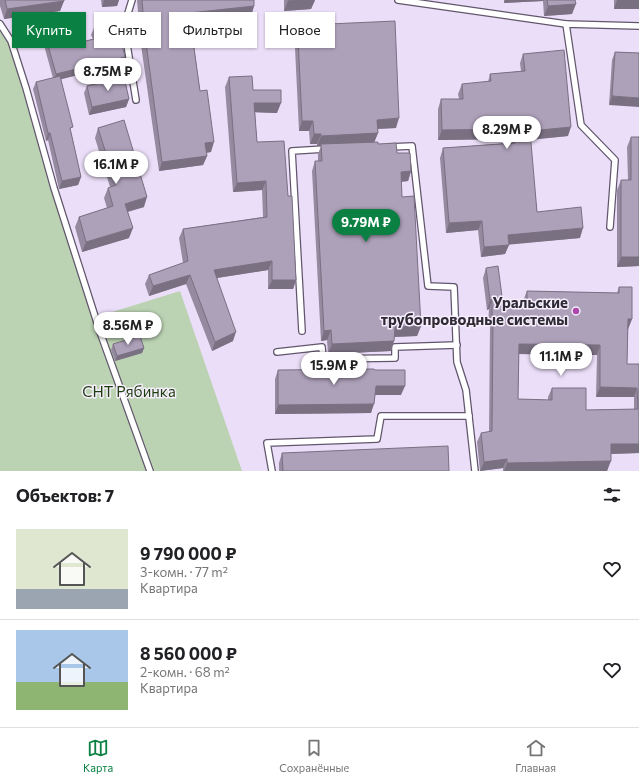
<!DOCTYPE html>
<html lang="ru">
<meta charset="utf-8">
<style>
body{margin:0;font-family:Commissioner,sans-serif;background:#f6f6f6;color:#202124;height:100vh;display:flex;flex-direction:column;font-size:15px;white-space:nowrap}
*{box-sizing:border-box;margin:0}
p{font-size:13px;color:#757577}
.icon{flex:none;width:22px;height:22px;fill:none;stroke:currentColor;stroke-width:2;stroke-linecap:round;stroke-linejoin:round}
.map{position:relative;height:471px;overflow:hidden}
.panel{display:flex;flex-direction:column;background:#fff;flex:1}
.panel>*{flex:none}
.guide{position:absolute;left:12px;top:12px;width:400px;height:36px;display:flex;gap:8px}
.price{position:absolute;translate:-50% -34px;padding:0 9px;border-radius:14px;background:#fff;color:#222;font-size:13px;line-height:26px;filter:drop-shadow(0 1px 2px #0008)}
.price::after{content:'';position:absolute;left:50%;top:24px;width:12px;height:9px;margin-left:-6px;background:inherit;clip-path:polygon(0 0,100% 0,50% 100%)}
.price.current{background:#0b8043;color:#fff}
ul{padding:0;list-style:none}
li{display:flex;align-items:center;gap:12px;height:100px;padding:0 16px}
li+li{border-top:1px solid #e0e0e0}
li span{display:grid;place-items:center;flex:none;width:112px;height:80px;border-radius:0px;color:#555}
li>.icon{margin-inline-start:auto}
span .icon{width:48px;height:48px;fill:#fffc;stroke-width:1}
li b{font-size:17px}
h2{display:flex;justify-content:space-between;align-items:center;height:48px;padding:0 16px;font-size:17px}
.pill{padding:0 14px;border-radius:0px;background:#fff;box-shadow:0 1px 3px #0004;font-size:14px;line-height:36px}
.pill.current{background:#0b8043;color:#fff}
.menu{display:flex;justify-content:space-around;align-items:center;height:56px;border-top:1px solid #e0e0e0;background:#fff;font-size:11px;color:#757577}
.menu a{display:grid;justify-items:center;gap:2px}
.menu .current{color:#0b8043}
.map>svg:first-child{display:block}
</style>
<div class="map">
<svg width="639" height="471" viewBox="0 0 639 471">
<rect width="100%" height="100%" fill="#ebdef8"/>
<!-- green -->
<path fill="#bcd3b3" d="M0,18L96,317L180,291L242,471H0Z"/>
<g fill="none" stroke-linecap="round" stroke-linejoin="round">
<defs>
<g id="service">
<path d="M132,0L124,26L136,100"/>
<path d="M398,0L566,24"/>
<path d="M0,24L11,41L26,88L54,188L100,332L150,471"/>
<path d="M390,147L412,146L428,286L454,287L457,362L466,390L475,471"/>
<path d="M610,227L615,160L581,125L566,24L639,26"/>
<path d="M302,331L292,151L325,149"/>
<path d="M277,352L322,347L323,359L395,358V347L457,345"/>
<path d="M272,471L267,443L377,439L381,416H469"/>
</g>
</defs>
<!-- service casing -->
<use href="#service" stroke="#61566c" stroke-width="8"/>
<!-- service -->
<use href="#service" stroke="#fff" stroke-width="5.5"/>
</g>
<!-- wall -->
<g fill="#958a9f" fill-rule="evenodd">
<path d="M0,0H64L60,11L4,19L0,6Z"/>
<path d="M101,0H119L117,6L102,7Z"/>
<path d="M137,0H254V6L251,16L191,23L200,91L211,152L206,153L207,156L203,165L159,171L141,45Z"/>
<path d="M284,0H315L311,9L284,11Z"/>
<path d="M504,0H575L572,14L544,16L543,1L504,3Z"/>
<rect x="614" y="0" width="25" height="9"/>
<path d="M307,25L396,128L377,129L378,133L374,142L397,153L411,171L408,181L401,182L402,197L421,326L417,336L394,337L391,351L328,354L327,340L321,341L312,171L315,161H318V154L321,146H317V144H310L309,131H299L295,48L298,38H304V35Z"/>
<path d="M94,28L125,57L122,64L61,79L71,132L81,177L78,185L59,189L48,140L46,141L33,89L36,82L53,78L42,38L44,31L70,45L93,39L91,35Z"/>
<path d="M615,52L639,53L609,105L612,60Z"/>
<path d="M523,54L568,136L530,140L537,212L580,238L509,244L505,254L481,257L478,230L446,233L440,158L443,148L511,143V139L438,140V109L441,99H459L458,94L462,84L488,82L490,74L521,71L520,63Z"/>
<path d="M229,77L277,113L255,112L257,142L288,196L296,280L293,289H268V270L217,278L233,341L212,351L186,284L149,296L145,284L149,275L183,263L179,238L183,229L263,217L262,190L233,192L225,87Z"/>
<path d="M87,86L129,99L126,107L89,115L84,93Z"/>
<path d="M98,128L144,207L128,212L129,238L82,252L75,227L79,217L107,208L104,198L108,188L110,187L95,138Z"/>
<path d="M631,137H639V266L617,267V190L621,180H628L627,147Z"/>
<path d="M486,268L503,304H523V301L527,291L617,293L619,287L632,319L628,329L627,364H639V453L611,454L607,471H503V468L480,471L477,442L481,433L489,432L490,325H488L489,309L487,310L483,278ZM519,354L597,355L596,397H634V409L586,410L552,388L548,397V400L518,399Z"/>
<path d="M113,344L144,348L142,353L115,361L111,350Z"/>
<path d="M278,370L401,395H375L371,413L275,414V379Z"/>
<path d="M282,453L449,471H279V463Z"/>
</g>
<!-- shaded-wall -->
<g fill="#797082">
<path d="M104,0H119L117,6L102,7Z"/>
<path d="M303,0H315L311,9L284,11L288,1Z"/>
<path d="M505,0H544L543,1L504,3Z"/>
<path d="M617,0H639V9H614Z"/>
<path d="M64,1L60,11L4,19L7,9Z"/>
<path d="M576,4L572,14L544,16L548,6Z"/>
<path d="M254,6L251,16L186,23L189,13Z"/>
<path d="M125,57L122,64L54,81L56,74Z"/>
<path d="M612,96L639,98V107L609,105Z"/>
<path d="M129,99L126,107L89,115L92,107Z"/>
<path d="M254,103H281L277,113L250,112Z"/>
<path d="M399,118L396,128L373,129L377,120Z"/>
<path d="M302,121H313L309,131H299Z"/>
<path d="M571,127L568,136L526,140L530,131Z"/>
<path d="M514,129L511,139L438,140L442,130Z"/>
<path d="M48,133H50L48,140L46,141Z"/>
<path d="M378,133L374,143L321,144V146H317L321,136Z"/>
<path d="M314,134H321L317,144H310Z"/>
<path d="M214,142L211,152L201,153L205,143Z"/>
<path d="M207,156L203,165L159,171L162,162Z"/>
<path d="M411,171L408,181L397,182L401,172Z"/>
<path d="M81,177L78,185L59,189L62,181Z"/>
<path d="M266,181L262,190L233,192L237,183Z"/>
<path d="M147,197L144,207L122,213L125,204Z"/>
<path d="M482,221L478,230L446,233L449,223Z"/>
<path d="M133,228L129,238L82,252L86,242Z"/>
<path d="M583,228L580,238L504,245L508,235Z"/>
<path d="M509,245L505,254L481,257L484,247Z"/>
<path d="M621,257H639V266L617,267Z"/>
<path d="M272,261L268,270L210,279L214,270Z"/>
<path d="M190,275L186,284L149,296L153,286Z"/>
<path d="M272,280H296L293,289H268Z"/>
<path d="M490,300H492L489,309L487,310Z"/>
<path d="M492,315H493L490,325H488Z"/>
<path d="M628,319H632L628,329H624Z"/>
<path d="M421,326L417,336L391,337L395,327Z"/>
<path d="M331,330L327,340L321,341L324,331Z"/>
<path d="M236,332L233,341L212,351L215,342Z"/>
<path d="M394,341L391,351L328,354L332,344Z"/>
<path d="M519,344L600,345L597,355L515,354Z"/>
<path d="M144,348L142,353L115,361L117,356Z"/>
<path d="M376,386H405L401,395H372Z"/>
<path d="M600,387L637,388L634,397H596Z"/>
<path d="M374,404L371,413L275,414L278,405Z"/>
<path d="M611,444H639V453L607,454Z"/>
<path d="M507,459L503,468L480,471L484,462Z"/>
<path d="M611,461L607,471H504L507,463Z"/>
</g>
<!-- building -->
<g fill="#ada0b9" stroke="#797082" fill-rule="evenodd">
<path d="M5,0H64V1L7,9Z"/>
<path d="M142,0H254V6L189,13L200,91L207,90L214,142L205,143L207,156L162,162L145,35Z"/>
<path d="M288,0H303L288,1Z"/>
<path d="M547,0H575L576,4L548,6Z"/>
<path d="M111,21L116,34L119,33L125,57L56,74L44,31L65,26L70,45L98,38L94,28Z"/>
<path d="M395,21L399,118L377,120L378,133L321,136V134H314L313,121H302L298,38L308,37L307,25Z"/>
<path d="M564,50L571,127L530,131L537,212L581,207L583,228L508,235L509,245L484,247L482,221L449,223L443,148L515,143L514,129L442,130L441,99H463L462,84L491,81L490,74L525,71L523,54Z"/>
<path d="M615,52L639,53V98L612,96Z"/>
<path d="M60,76L73,127L70,128L81,177L62,181L50,133H48L36,82Z"/>
<path d="M252,76L253,90H281V103H254L257,142L284,141L288,196H292L296,280H272V261L214,270L236,332L215,342L190,275L153,286L149,275L188,261L183,229L267,217L266,181L237,183L229,77Z"/>
<path d="M124,77L129,99L92,107L87,86Z"/>
<path d="M124,120L147,197L125,204L133,228L86,242L79,217L113,206L108,188L116,185L98,128Z"/>
<path d="M631,137H639V257H621V180H631Z"/>
<path d="M378,142V144L396,143L397,153H410L411,171L401,172L402,197L414,196L421,326L395,327L394,341L332,344L331,330L324,331L315,161H322L321,144Z"/>
<path d="M498,266L503,304H527V291L619,293V287H632V319H628L627,364H639V444H611V461L507,463V459L484,462L481,433L492,431L493,315H492V300H490L486,268ZM519,344L600,345V387L637,388L638,409L586,410V388H552V400L518,399Z"/>
<path d="M140,336L144,348L117,356L113,344Z"/>
<path d="M374,369L375,370H405V386H376L374,404L278,405V370Z"/>
<path d="M448,446L449,471H283L282,453Z"/>
</g>
<!-- markers -->
<circle fill="#ac47ac" stroke="#f6eefd" stroke-width="1.5" cx="576" cy="311" r="4"/>
<g text-anchor="middle" dominant-baseline="central" stroke-width="3" stroke-linejoin="round" paint-order="stroke">
<!-- poi labels -->
<g font-size="15" font-weight="bold" fill="#2f2a34" stroke="#f6eefd" text-anchor="end">
<text x="568" y="302">Уральские<tspan x="568" dy="17">трубопроводные системы</tspan></text>
</g>
<!-- park labels -->
<g font-size="15" fill="#1c3d0d" stroke="#f6eefd">
<text x="129" y="391">СНТ Рябинка</text>
</g>
</g>
</svg>
<b class="price" style="left:108px;top:92px">8.75M ₽</b>
<b class="price" style="left:507px;top:150px">8.29M ₽</b>
<b class="price" style="left:116px;top:185px">16.1M ₽</b>
<b class="price current" style="left:366px;top:243px">9.79M ₽</b>
<b class="price" style="left:128px;top:346px">8.56M ₽</b>
<b class="price" style="left:561px;top:377px">11.1M ₽</b>
<b class="price" style="left:334px;top:386px">15.9M ₽</b>
<div class="guide">
<a class="pill current">Купить</a>
<a class="pill">Снять</a>
<a class="pill">Фильтры</a>
<a class="pill">Новое</a>
</div>
</div>
<section class="panel">
<h2>Объектов: 7<svg class="icon" aria-label="filters" viewBox="0 0 24 24"><path d="M4 7h16M4 17h16"/><circle cx="9" cy="7" r="2"/><circle cx="15" cy="17" r="2"/></svg></h2>
<ul>
<li><span style="background:linear-gradient(#dfe7d0 75%,#9aa5b1 0)"><svg class="icon" aria-label="home" viewBox="0 0 24 24"><path d="M3 11l9-7 9 7M6 9v11h12V9"/></svg></span><div><b>9 790 000 ₽</b><p>3-комн. · 77 m²</p><p>Квартира</p></div><svg class="icon" aria-label="heart" viewBox="0 0 24 24"><path d="M12 20l-8-8c-3-5 5-10 8-4 3-6 11-1 8 4z"/></svg></li>
<li><span style="background:linear-gradient(#a9c7e8 65%,#8fb573 0)"><svg class="icon" aria-label="home" viewBox="0 0 24 24"><path d="M3 11l9-7 9 7M6 9v11h12V9"/></svg></span><div><b>8 560 000 ₽</b><p>2-комн. · 68 m²</p><p>Квартира</p></div><svg class="icon" aria-label="heart" viewBox="0 0 24 24"><path d="M12 20l-8-8c-3-5 5-10 8-4 3-6 11-1 8 4z"/></svg></li>
</ul>
</section>
<nav class="menu">
<a class="current"><svg class="icon" aria-label="map" viewBox="0 0 24 24"><path d="M3 6l6-2 6 2 6-2v14l-6 2-6-2-6 2zM9 4v14M15 6v14"/></svg>Карта</a>
<a><svg class="icon" aria-label="saved" viewBox="0 0 24 24"><path d="M7 4h10v16l-5-4-5 4z"/></svg>Сохранённые</a>
<a><svg class="icon" aria-label="home" viewBox="0 0 24 24"><path d="M3 11l9-7 9 7M6 9v11h12V9"/></svg>Главная</a>
</nav>
